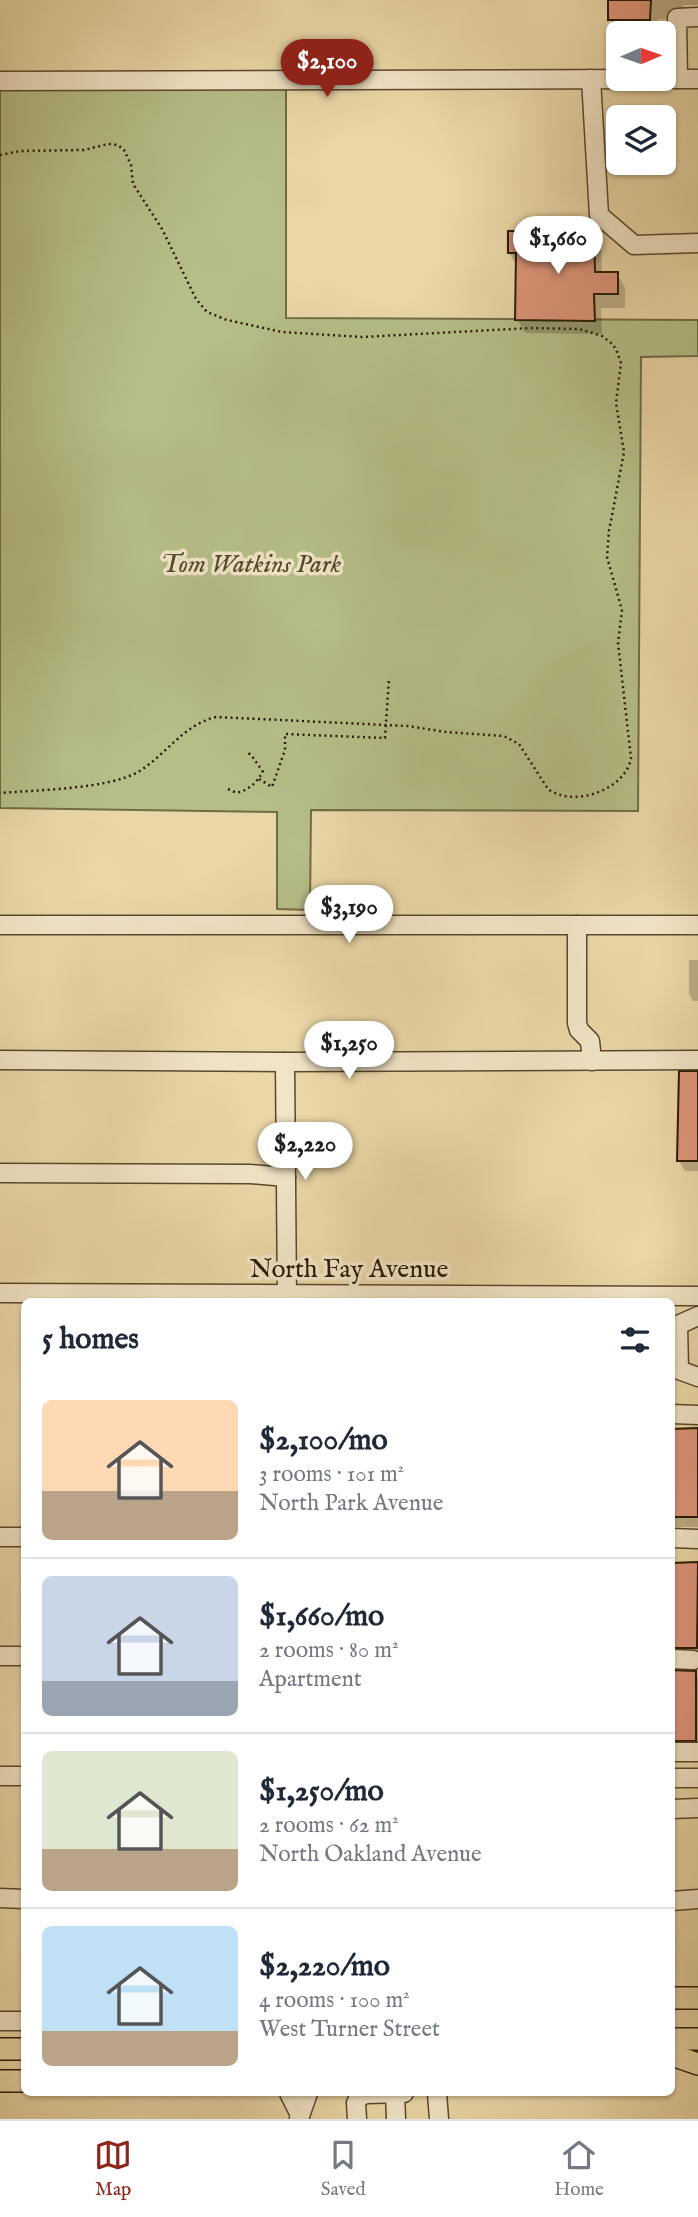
<!DOCTYPE html>
<meta charset="utf-8">
<style>
body{margin:0;font-family:"IM FELL English",serif;background:#f6f6f7;color:#1f2937;height:100vh;display:flex;flex-direction:column;font-size:26px;white-space:nowrap}
*{box-sizing:border-box;margin:0}
p{font-size:23px;color:#747a83}
.icon{flex:none;width:38px;height:38px;fill:none;stroke:currentColor;stroke-width:2;stroke-linecap:round;stroke-linejoin:round}
.map{position:relative;flex:1;overflow:hidden}
.panel{position:absolute;left:21px;top:1298px;width:654px;height:798px;display:flex;flex-direction:column;background:#fff;border-radius:10px;box-shadow:0 2px 5px #0004}
.panel>*{flex:none}
.needle{width:46px;rotate:88deg}
.buttons{position:absolute;left:606px;top:21px;display:grid;gap:14px}
.buttons a{display:grid;place-items:center;width:70px;height:70px;border-radius:10px;background:#fff;box-shadow:0 2px 5px #0004;font-size:35px}
.price{position:absolute;translate:-50% -60px;padding:0 16px;border-radius:24px;background:#fff;color:#222;font-size:23px;line-height:46px;filter:drop-shadow(0 2px 4px #0008)}
.price::after{content:'';position:absolute;left:50%;top:42px;width:21px;height:16px;margin-left:-10px;background:inherit;clip-path:polygon(0 0,100% 0,50% 100%)}
.price.current{background:#8f2418;color:#fff}
ul{padding:0;list-style:none}
li{display:flex;align-items:center;gap:21px;height:175px;padding:0 21px}
li+li{border-top:2px solid #e0e1e3}
li span{display:grid;place-items:center;flex:none;width:196px;height:140px;border-radius:10px;color:#555}
li>.icon{margin-inline-start:auto}
span .icon{width:84px;height:84px;fill:#fffc;stroke-width:1}
li b{font-size:30px}
h2{display:flex;justify-content:space-between;align-items:center;height:84px;padding:0 21px;font-size:30px}
.tab-bar{display:flex;justify-content:space-around;align-items:center;height:98px;border-top:2px solid #e0e1e3;background:#fff;font-size:19px;color:#747a83}
.tab-bar a{display:grid;justify-items:center;gap:4px}
.tab-bar .current{color:#8f2418}
.map>svg:first-child{display:block}
</style>
<div class="map">
<svg width="698" height="2119" viewBox="0 0 698 2119">
<rect width="100%" height="100%" fill="#ead7a7"/>
<filter id="stains"><feTurbulence type="fractalNoise" baseFrequency=".00286" numOctaves="4"/><feColorMatrix values="0 0 0 0 .2 0 0 0 0 .09 0 0 0 0 .02 0 0 0 .5 -.17"/></filter>
<radialGradient id="worn" r=".72"><stop offset=".6" stop-color="#630" stop-opacity="0"/><stop offset="1" stop-color="#630" stop-opacity=".3"/></radialGradient>
<!-- green -->
<path fill="#b6be88" stroke="#706c46" stroke-width="2" d="M286,85V318L698,320V356L641,357L638,811L311,810L310,910L277,909V812L0,808V86Z"/>
<!-- shadow -->
<g fill="#0003">
<path d="M609,0H698V5H683V18L658,19V33H618L610,19Z"/>
<path d="M593,233L601,247L602,274H617L625,288V308H601L602,334L525,333L517,319V266L509,252Z"/>
<path d="M689,960H698V1001H693L689,994Z"/>
<path d="M698,1072V1171H685L679,1161Z"/>
<path d="M698,1430V1527H672V1431Z"/>
<path d="M672,1564H698V1658L672,1660Z"/>
<path d="M672,1671L695,1672L698,1678V1751L672,1754Z"/>
</g>
<!-- building -->
<g fill="#dd9579" stroke="#291903" stroke-width="2">
<path d="M608,0H651L650,20H608Z"/>
<path d="M508,231H594L595,272H618V294H594L595,321L515,320L516,253H508Z"/>
<path d="M679,1071H698V1161H677Z"/>
<path d="M698,1428V1517H672V1429Z"/>
<path d="M698,1562L697,1648H672V1563Z"/>
<path d="M672,1670L696,1671V1741H672Z"/>
</g>
<g fill="none" stroke-linecap="round" stroke-linejoin="round">
<defs>
<g id="minor">
<path d="M591,79L599,215L634,245L698,243"/>
<path d="M667,79H698"/>
<path d="M678,79L677,18L698,17"/>
<path d="M0,81L654,79"/>
<path d="M0,925H698"/>
<path d="M577,925V1023L579,1030L590,1041L592,1061"/>
<path d="M0,1060L285,1062L698,1060"/>
<path d="M285,1062L287,1302"/>
<path d="M0,1173L250,1174L286,1177"/>
<path d="M0,1293L698,1296"/>
<path d="M698,1316L678,1325L679,1370L698,1377"/>
<path d="M672,1414L698,1415"/>
<path d="M0,1537H24"/>
<path d="M672,1538L698,1539"/>
<path d="M0,1656H24"/>
<path d="M672,1659L693,1660"/>
<path d="M672,1752H698"/>
<path d="M0,1776H24"/>
<path d="M672,1778H698"/>
<path d="M672,1809L698,1808"/>
<path d="M0,1898L24,1899"/>
<path d="M672,1901L698,1899"/>
<path d="M0,2021H24"/>
<path d="M289,2093L300,2115"/>
<path d="M395,2093L396,2119"/>
<path d="M437,2093L439,2119"/>
<path d="M299,2119L308,2093"/>
<path d="M357,2119L356,2103L359,2097L366,2094L404,2093"/>
</g>
<g id="major">
<path d="M672,1998H698"/>
<path d="M672,2039H698"/>
<path d="M0,2049H24"/>
<path d="M672,2055L698,2064"/>
<path d="M0,2081H24"/>
</g>
</defs>
<!-- minor casing -->
<use href="#minor" stroke="#59482c" stroke-width="21"/>
<!-- major casing -->
<use href="#major" stroke="#291903" stroke-width="24"/>
<!-- path -->
<g stroke="#291903" stroke-width="2.5" stroke-dasharray="2 3.5" stroke-linecap="butt">
<path d="M0,155L20,151L84,150L108,144L118,145L124,150L131,165L133,184L162,229L196,299L207,312L227,320L282,332L362,337L531,328L579,329L602,336L611,343L616,349L621,363L616,403L624,452L609,531L607,557L622,610L618,643L631,758C626,790 573,808 548,789L519,744L504,736L446,732L408,726L216,717C184,724 165,756 138,772C108,789 36,790 0,793"/>
<path d="M259,779L272,787L285,750V734L385,738L389,679"/>
<path d="M228,789L237,793C250,789 256,783 263,772L252,756L246,751"/>
</g>
<!-- minor -->
<use href="#minor" stroke="#f1e5c6" stroke-width="18"/>
<!-- major -->
<use href="#major" stroke="#ead7a7" stroke-width="21"/>
</g>
<g text-anchor="middle" dominant-baseline="central" stroke-width="7" stroke-linejoin="round" paint-order="stroke">
<!-- park labels -->
<g font-size="26" font-style="italic" fill="#534b2b" stroke="#f1e5c6">
<text x="251" y="564">Tom Watkins Park</text>
</g>
<!-- street labels -->
<g font-size="26" fill="#291903" stroke="#f1e5c6">
<text x="349" y="1269">North Fay Avenue</text>
</g>
</g>
<rect width="100%" height="100%" filter="url(#stains)"/>
<rect width="100%" height="100%" fill="url(#worn)"/>
</svg>
<div class="buttons">
<a><svg class="needle" viewBox="-14 -14 28 28"><path d="M0-13l5 13h-10z" fill="#e53935"/><path d="M0 13l5-13h-10z" fill="#747a83"/></svg></a>
<a><svg class="icon" aria-label="layers" viewBox="0 0 24 24"><path d="M12 4l9 5-9 5-9-5zM3 14l9 5 9-5"/></svg></a>
</div>
<b class="price current" style="left:327px;top:99px">$2,100</b>
<b class="price" style="left:558px;top:276px">$1,660</b>
<b class="price" style="left:349px;top:945px">$3,190</b>
<b class="price" style="left:349px;top:1081px">$1,250</b>
<b class="price" style="left:305px;top:1182px">$2,220</b>
<section class="panel">
<h2>5 homes<svg class="icon" aria-label="filters" viewBox="0 0 24 24"><path d="M4 7h16M4 17h16"/><circle cx="9" cy="7" r="2"/><circle cx="15" cy="17" r="2"/></svg></h2>
<ul>
<li><span style="background:linear-gradient(#ffd9b3 65%,#b9a48a 0)"><svg class="icon" aria-label="home" viewBox="0 0 24 24"><path d="M3 11l9-7 9 7M6 9v11h12V9"/></svg></span><div><b>$2,100/mo</b><p>3 rooms · 101 m²</p><p>North Park Avenue</p></div></li>
<li><span style="background:linear-gradient(#c9d6e8 75%,#9aa5b1 0)"><svg class="icon" aria-label="home" viewBox="0 0 24 24"><path d="M3 11l9-7 9 7M6 9v11h12V9"/></svg></span><div><b>$1,660/mo</b><p>2 rooms · 80 m²</p><p>Apartment</p></div></li>
<li><span style="background:linear-gradient(#dfe7d0 70%,#b9a48a 0)"><svg class="icon" aria-label="home" viewBox="0 0 24 24"><path d="M3 11l9-7 9 7M6 9v11h12V9"/></svg></span><div><b>$1,250/mo</b><p>2 rooms · 62 m²</p><p>North Oakland Avenue</p></div></li>
<li><span style="background:linear-gradient(#bfe0f5 75%,#b9a48a 0)"><svg class="icon" aria-label="home" viewBox="0 0 24 24"><path d="M3 11l9-7 9 7M6 9v11h12V9"/></svg></span><div><b>$2,220/mo</b><p>4 rooms · 100 m²</p><p>West Turner Street</p></div></li>
</ul>
</section>
</div>
<nav class="tab-bar">
<a class="current"><svg class="icon" aria-label="map" viewBox="0 0 24 24"><path d="M3 6l6-2 6 2 6-2v14l-6 2-6-2-6 2zM9 4v14M15 6v14"/></svg>Map</a>
<a><svg class="icon" aria-label="saved" viewBox="0 0 24 24"><path d="M7 4h10v16l-5-4-5 4z"/></svg>Saved</a>
<a><svg class="icon" aria-label="home" viewBox="0 0 24 24"><path d="M3 11l9-7 9 7M6 9v11h12V9"/></svg>Home</a>
</nav>
